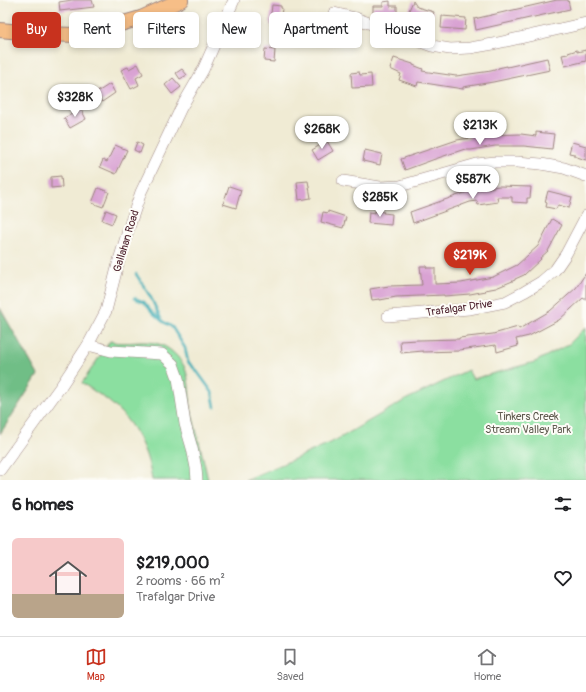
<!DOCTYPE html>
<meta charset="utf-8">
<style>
body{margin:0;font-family:Pangolin,sans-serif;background:#f6f6f6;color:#202124;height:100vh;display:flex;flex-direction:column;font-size:15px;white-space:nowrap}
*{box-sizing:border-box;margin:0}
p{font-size:13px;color:#757577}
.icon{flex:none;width:22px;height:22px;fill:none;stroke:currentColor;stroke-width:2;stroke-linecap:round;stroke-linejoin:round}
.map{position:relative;height:480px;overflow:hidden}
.panel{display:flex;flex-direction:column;background:#fff;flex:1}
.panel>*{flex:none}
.guide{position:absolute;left:12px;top:12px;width:562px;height:36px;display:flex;gap:8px}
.price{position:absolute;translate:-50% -34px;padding:0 9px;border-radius:14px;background:#fff;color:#222;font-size:13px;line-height:26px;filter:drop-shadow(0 1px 2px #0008)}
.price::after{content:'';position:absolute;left:50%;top:24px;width:12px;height:9px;margin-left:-6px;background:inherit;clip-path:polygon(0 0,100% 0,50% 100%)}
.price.current{background:#c8321e;color:#fff}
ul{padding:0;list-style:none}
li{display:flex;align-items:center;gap:12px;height:100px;padding:0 12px}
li+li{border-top:1px solid #e0e0e0}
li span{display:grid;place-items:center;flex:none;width:112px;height:80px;border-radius:6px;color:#555}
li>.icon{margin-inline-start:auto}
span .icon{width:48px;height:48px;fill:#fffc;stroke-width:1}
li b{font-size:17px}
h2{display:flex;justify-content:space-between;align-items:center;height:48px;padding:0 12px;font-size:17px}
.tag{padding:0 14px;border-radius:6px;background:#fff;box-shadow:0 2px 6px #0003;font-size:14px;line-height:36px}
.tag.current{background:#c8321e;color:#fff}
.tab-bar{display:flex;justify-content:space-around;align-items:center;height:56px;border-top:1px solid #e0e0e0;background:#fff;font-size:11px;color:#757577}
.tab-bar a{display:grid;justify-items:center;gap:2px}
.tab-bar .current{color:#c8321e}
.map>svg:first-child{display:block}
</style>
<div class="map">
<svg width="586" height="480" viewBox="0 0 586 480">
<rect width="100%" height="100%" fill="#fdfcf7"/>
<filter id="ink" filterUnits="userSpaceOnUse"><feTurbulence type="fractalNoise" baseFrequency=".025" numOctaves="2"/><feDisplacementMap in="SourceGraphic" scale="8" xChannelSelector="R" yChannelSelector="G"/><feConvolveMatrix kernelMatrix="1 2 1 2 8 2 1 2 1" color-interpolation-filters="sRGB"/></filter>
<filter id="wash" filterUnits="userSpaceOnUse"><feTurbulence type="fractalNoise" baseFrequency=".012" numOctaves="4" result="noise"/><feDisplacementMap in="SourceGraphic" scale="16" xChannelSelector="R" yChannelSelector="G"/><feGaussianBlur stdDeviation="0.9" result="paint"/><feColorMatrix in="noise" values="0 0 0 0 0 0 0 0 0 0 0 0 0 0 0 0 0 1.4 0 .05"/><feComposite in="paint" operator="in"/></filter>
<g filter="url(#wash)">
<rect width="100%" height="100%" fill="#f0ebd4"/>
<!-- green -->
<g fill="#8bdfa0" stroke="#6a7f66">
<path d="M586,327V480H245L299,457L338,439L405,400L468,370L473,379L535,362L569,344Z"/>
<path d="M110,341C127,346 144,338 162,345C171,349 179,357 184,366C190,379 189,394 191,408C196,432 203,456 208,480H152C147,446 131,417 103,397C96,392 89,388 82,383Z"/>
</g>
<!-- forest -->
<path fill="#70be86" stroke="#5d6e58" d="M0,308L38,375L0,434Z"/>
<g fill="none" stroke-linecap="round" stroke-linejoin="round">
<!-- stream -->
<g stroke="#3daeb7" stroke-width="2.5">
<path d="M136,274L150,296L162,321L172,327L185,348L188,362L196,370L212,392L215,407"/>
<path d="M134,298L144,302L153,313L161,320"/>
</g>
</g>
<g id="blocks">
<!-- building -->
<g fill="#d9a2d3">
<path d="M72,0H92L94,7L60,11L59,2Z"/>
<path d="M557,0H568L570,9L476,30L474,19Z"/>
<path d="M390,1V6H397V17H373V6H383V2Z"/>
<path d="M413,1L417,7L434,12L429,26L406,18L410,8Z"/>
<path d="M272,5L281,6V8H282L280,26L270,25L271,22H270Z"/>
<path d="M442,16L466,18L465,30L441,28Z"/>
<path d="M185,33L191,41L181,49L175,40Z"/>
<path d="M265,49L275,50L274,62L264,61Z"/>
<path d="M577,50V52L586,50V61L565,66L562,55L568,54V53Z"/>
<path d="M394,58L413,64V65L423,69L422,71L456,76L491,71L498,69V68L507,66V67L547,58L550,70L493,82L463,87V89L418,82L417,86L399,80L401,74L390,69Z"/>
<path d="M138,64L143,74L136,78L139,85L131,89L121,70L128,67L129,69Z"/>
<path d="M182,69L187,75L180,79L176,73Z"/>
<path d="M359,72L360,75L371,74L372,87L352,88L351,73Z"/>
<path d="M173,78L181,87L172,94L165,85Z"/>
<path d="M110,84L115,93L102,102L96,93Z"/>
<path d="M80,107L86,119L70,128L64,118L74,113L72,111Z"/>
<path d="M536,132L554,134L552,149L524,146H495L471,150H465V149L435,159L405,170L401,159L457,140L470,138L469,135L477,134V137L494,135L521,134L536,136Z"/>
<path d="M327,141L333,151L318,160L312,150Z"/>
<path d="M137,142L143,145L140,153L134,150Z"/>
<path d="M572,142L586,146V160L574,156V154L569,153Z"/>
<path d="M115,145L127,150L116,174L100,167L103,160L107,162Z"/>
<path d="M365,150L382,154L380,165L363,161Z"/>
<path d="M61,176L62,187L51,188V177Z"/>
<path d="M308,181L311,198L299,200L297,182Z"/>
<path d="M229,186L241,190L236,208L223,204Z"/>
<path d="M499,186L531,187L530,198H527V203L512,202V197H497L498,202L478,205L477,201L470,202L413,223L410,212L470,191Z"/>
<path d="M98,188L109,192L103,207L92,203Z"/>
<path d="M548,191L572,197L569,208L558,205L556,209L546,207L547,203L545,202Z"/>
<path d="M106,210L116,214L112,224L102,220Z"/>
<path d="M328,211L346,217L343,228L321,222L323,212L328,213Z"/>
<path d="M375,211L384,212L383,213L392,214L391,225L368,223L369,212L375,213Z"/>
<path d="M552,219L562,225L548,251L540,258L541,259L524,275L515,279V280L496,288L485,290L486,291L470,294L444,296V295L396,297L380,300V299L372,300L370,289L389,286L422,285L420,266H426L427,268H435V284L461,283L493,277L517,265L538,246Z"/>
<path d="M586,273V300L583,298L559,320L529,336L516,339L518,346L497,352L496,345L459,350V351L423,352V351L401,353L400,341L418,340H419L459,339V338L493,334L518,327L519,329L550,311L576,288Z"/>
</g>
</g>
</g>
<g filter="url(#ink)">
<use href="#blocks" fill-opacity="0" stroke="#9d8580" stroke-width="1"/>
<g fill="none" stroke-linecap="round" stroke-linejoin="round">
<defs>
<g id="minor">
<path d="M334,13L355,18L432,46L450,49L470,48L493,44L586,23"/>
<path d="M343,181L380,187L400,186L477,164L495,162H517L541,164L564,168L586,176"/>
<path d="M388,316L469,309L505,302L524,292L541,282L555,270L566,254L586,216"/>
<path d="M88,345L111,351L162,354L173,364L178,378L185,424L192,448L196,468L197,480"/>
<path d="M0,470L61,386L88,345L106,311L119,260L131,221L141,192L181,108L203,70L234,0"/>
</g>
<path id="major" d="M0,30L42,34L76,35L96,31L141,18L181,0"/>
</defs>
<!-- minor casing -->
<use href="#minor" stroke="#9d8580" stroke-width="12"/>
<!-- major casing -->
<use href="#major" stroke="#9d8580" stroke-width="16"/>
<!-- minor -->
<use href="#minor" stroke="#fff" stroke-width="11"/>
<!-- major -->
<use href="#major" stroke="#f6be87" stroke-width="14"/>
</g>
</g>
<g text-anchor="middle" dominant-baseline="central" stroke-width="4" stroke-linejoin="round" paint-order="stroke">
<!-- street labels -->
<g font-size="11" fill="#4a1f2b" stroke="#fdfcf7">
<text transform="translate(126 241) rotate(-73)">Gallahan Road</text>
<text transform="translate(459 308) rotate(-8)">Trafalgar Drive</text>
</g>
<!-- park labels -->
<g font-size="11" fill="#5e594e" stroke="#fdfcf7">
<text x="528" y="416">Tinkers Creek<tspan x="528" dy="13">Stream Valley Park</tspan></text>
</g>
</g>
</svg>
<b class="price" style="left:75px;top:118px">$328K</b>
<b class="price" style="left:480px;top:146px">$213K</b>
<b class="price" style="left:322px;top:150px">$268K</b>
<b class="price" style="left:473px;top:200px">$587K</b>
<b class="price" style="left:380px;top:218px">$285K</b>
<b class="price current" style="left:470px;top:276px">$219K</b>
<div class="guide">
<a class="tag current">Buy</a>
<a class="tag">Rent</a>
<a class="tag">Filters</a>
<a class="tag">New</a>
<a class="tag">Apartment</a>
<a class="tag">House</a>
</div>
</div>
<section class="panel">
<h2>6 homes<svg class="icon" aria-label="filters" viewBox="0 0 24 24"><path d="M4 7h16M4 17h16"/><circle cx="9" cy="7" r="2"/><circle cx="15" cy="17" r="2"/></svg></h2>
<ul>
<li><span style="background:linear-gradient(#f6c9c9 70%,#b9a48a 0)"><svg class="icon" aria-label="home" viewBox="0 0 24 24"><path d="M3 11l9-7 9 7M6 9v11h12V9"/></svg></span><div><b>$219,000</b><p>2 rooms · 66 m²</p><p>Trafalgar Drive</p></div><svg class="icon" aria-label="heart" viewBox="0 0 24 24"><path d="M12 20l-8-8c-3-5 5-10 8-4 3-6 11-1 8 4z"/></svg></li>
</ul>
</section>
<nav class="tab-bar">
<a class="current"><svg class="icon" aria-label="map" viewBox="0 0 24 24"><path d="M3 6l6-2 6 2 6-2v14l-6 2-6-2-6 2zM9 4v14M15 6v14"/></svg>Map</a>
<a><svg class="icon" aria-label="saved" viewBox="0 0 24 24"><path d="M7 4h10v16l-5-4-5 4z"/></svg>Saved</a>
<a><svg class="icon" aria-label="home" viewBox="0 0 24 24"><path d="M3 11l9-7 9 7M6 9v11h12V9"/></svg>Home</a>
</nav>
